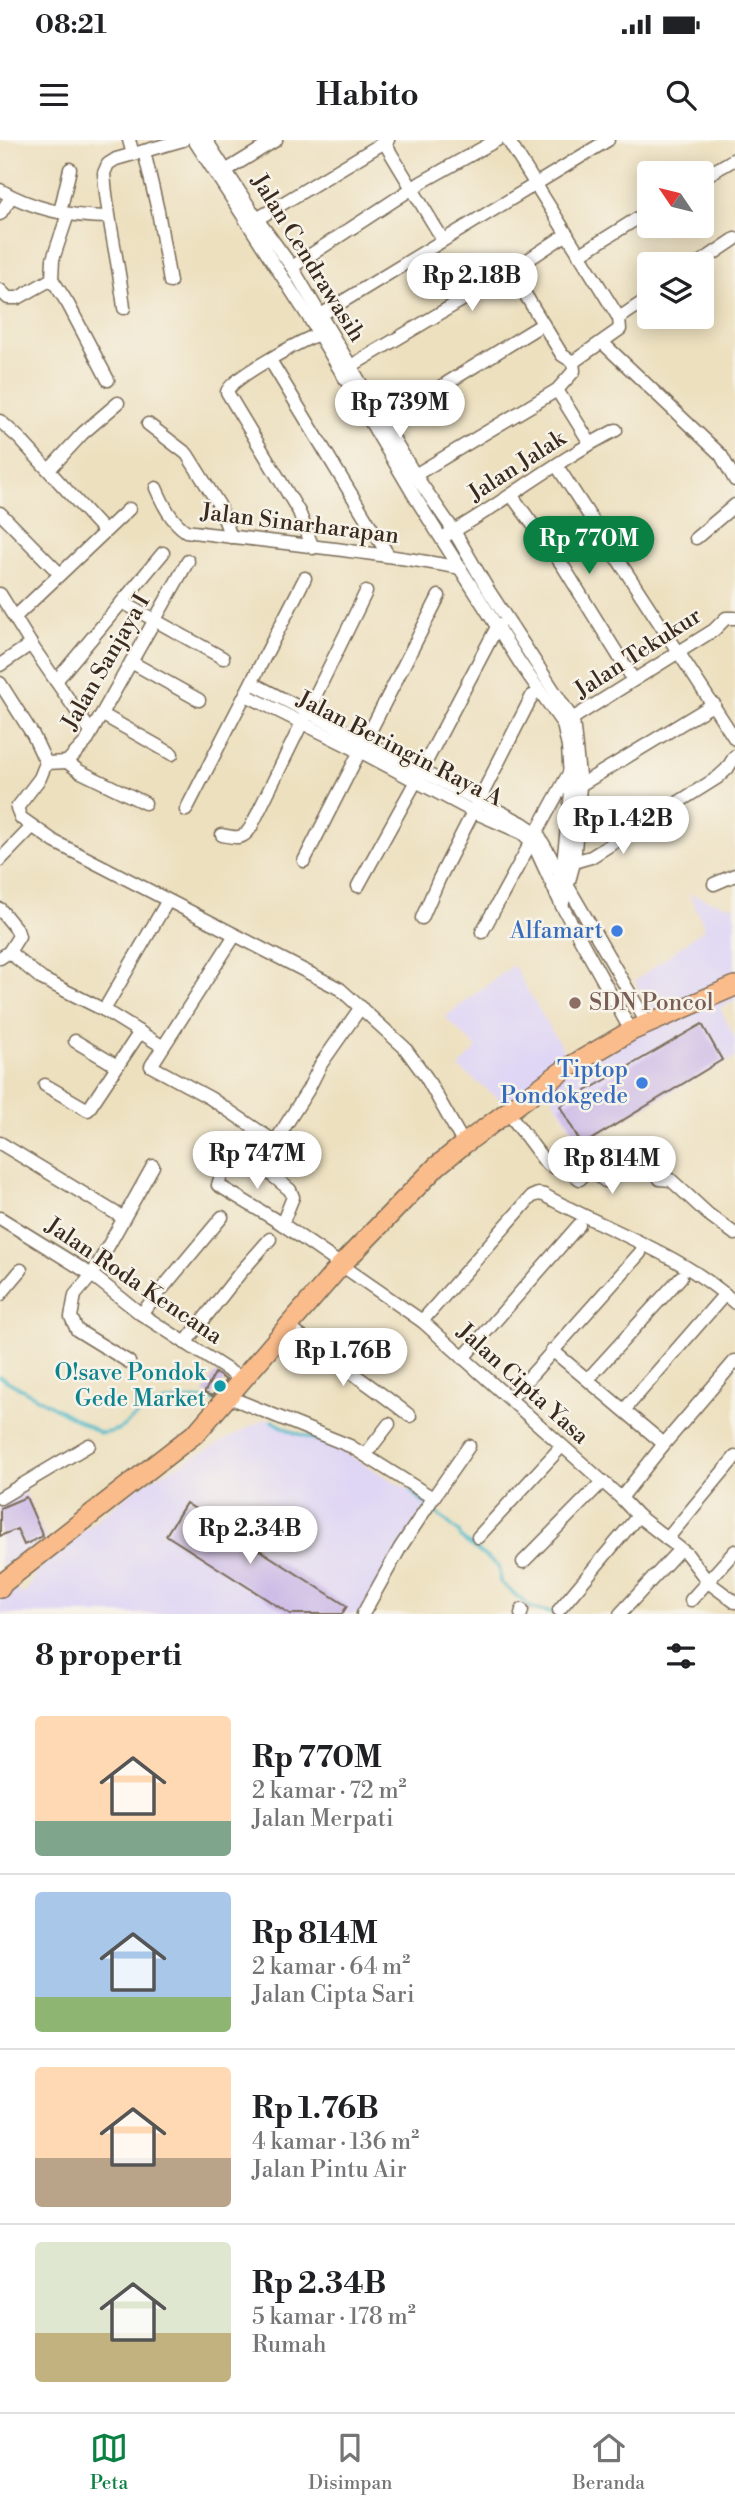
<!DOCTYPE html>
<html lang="id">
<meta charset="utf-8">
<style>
body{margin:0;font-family:"Libre Bodoni",serif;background:#f2f2f2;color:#202124;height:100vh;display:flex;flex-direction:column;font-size:26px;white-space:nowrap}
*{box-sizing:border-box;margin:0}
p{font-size:23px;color:#757577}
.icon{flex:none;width:38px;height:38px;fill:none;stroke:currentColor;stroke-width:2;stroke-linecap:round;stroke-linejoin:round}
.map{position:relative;height:1474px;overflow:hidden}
.side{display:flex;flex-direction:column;background:#fff;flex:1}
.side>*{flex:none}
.needle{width:46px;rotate:305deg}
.buttons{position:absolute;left:637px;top:21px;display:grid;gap:14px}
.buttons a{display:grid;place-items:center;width:77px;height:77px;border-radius:7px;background:#fff;box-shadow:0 4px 18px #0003;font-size:35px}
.price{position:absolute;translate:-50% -60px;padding:0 16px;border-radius:24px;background:#fff;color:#222;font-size:23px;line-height:46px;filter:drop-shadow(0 2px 4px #0008)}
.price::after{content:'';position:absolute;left:50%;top:42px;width:21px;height:16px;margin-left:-10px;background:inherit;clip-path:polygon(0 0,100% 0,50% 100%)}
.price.on{background:#0b8043;color:#fff}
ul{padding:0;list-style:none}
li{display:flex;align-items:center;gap:21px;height:175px;padding:0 35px}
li+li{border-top:2px solid #e0e0e0}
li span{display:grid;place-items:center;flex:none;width:196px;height:140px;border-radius:7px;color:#555}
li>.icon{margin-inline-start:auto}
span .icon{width:84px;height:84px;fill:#fffc;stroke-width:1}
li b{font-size:30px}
h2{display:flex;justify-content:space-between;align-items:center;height:84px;padding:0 35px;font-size:30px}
.status{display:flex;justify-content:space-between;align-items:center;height:49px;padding:0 35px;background:#fff;direction:ltr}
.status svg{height:19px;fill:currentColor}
header{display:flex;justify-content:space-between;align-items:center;height:91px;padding:0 35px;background:#fff;font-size:32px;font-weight:600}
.menu{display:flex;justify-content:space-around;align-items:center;height:98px;border-top:2px solid #e0e0e0;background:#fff;font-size:19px;color:#757577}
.menu a{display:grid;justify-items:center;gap:4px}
.menu .on{color:#0b8043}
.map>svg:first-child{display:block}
</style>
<div class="status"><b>08:21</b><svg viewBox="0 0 49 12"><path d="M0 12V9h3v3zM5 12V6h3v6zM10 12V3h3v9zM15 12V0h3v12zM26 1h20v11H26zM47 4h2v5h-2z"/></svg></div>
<header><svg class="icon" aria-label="menu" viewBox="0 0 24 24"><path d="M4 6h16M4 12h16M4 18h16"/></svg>Habito<svg class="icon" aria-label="search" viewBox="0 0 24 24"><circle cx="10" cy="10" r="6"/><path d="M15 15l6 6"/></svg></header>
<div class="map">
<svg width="735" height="1474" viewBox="0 0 735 1474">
<rect width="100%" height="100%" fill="#f7f3e8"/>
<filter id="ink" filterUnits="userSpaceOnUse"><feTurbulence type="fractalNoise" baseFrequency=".0143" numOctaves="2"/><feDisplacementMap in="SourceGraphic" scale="14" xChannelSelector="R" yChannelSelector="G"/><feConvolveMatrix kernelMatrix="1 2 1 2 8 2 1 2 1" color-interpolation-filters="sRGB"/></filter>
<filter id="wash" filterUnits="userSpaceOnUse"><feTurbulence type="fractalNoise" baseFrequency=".00686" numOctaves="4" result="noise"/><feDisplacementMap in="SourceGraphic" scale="28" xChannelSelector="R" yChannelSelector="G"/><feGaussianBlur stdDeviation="1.57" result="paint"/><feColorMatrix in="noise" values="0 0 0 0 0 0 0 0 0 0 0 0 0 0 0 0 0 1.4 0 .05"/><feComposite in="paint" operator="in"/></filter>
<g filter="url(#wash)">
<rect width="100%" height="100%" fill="#ede0bf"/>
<!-- built -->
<g fill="#dfd5f5">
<path d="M689,754L730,766L735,764V861L720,868L735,898V918L579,1001L545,945L510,967L459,928L477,908L445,877L513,825L566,915L621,884L651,871L635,841L705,788Z"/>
<path d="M267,1278L348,1315L430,1362L359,1474H0V1440L24,1454L44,1422L139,1346Z"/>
<path d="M25,1352L46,1399L12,1424L0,1425V1364Z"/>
</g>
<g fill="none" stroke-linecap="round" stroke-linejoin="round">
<!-- stream -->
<g stroke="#4cb8c7" stroke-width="3.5">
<path d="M0,1237L100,1293C125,1293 128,1278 148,1268C171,1258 191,1259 215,1260"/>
<path d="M272,1281L293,1292L326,1303"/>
<path d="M411,1351L459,1392L461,1398L499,1427L500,1442L531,1468L556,1474"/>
</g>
</g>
<g id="blocks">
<!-- building -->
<g fill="#c7b4e7">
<path d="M702,884L722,920L582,1005L560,966Z"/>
<path d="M215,1233L226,1240L212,1256L204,1253Z"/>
<path d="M26,1357L43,1396L24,1405L17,1389L0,1396V1368Z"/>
<path d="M186,1363L347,1466L342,1474H290L166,1395Z"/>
</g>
</g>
</g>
<g filter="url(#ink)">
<use href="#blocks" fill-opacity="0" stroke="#796a56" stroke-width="2"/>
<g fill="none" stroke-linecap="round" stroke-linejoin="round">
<defs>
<g id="minor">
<path d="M129,0L133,14"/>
<path d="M194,0L311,181L415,357L520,523L563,584L568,607L571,653L563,723L556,754"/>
<path d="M206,0L257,79L292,127L415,335L454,391L487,448L573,580L580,645L578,675L574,723L562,766"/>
<path d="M508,0L619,178L620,189L573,222"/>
<path d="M384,2L443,100"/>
<path d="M144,11L158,71L170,142"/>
<path d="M222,33L276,0"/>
<path d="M702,38L735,19"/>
<path d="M0,50C33,69 71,77 109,77"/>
<path d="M60,72L70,29"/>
<path d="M0,74L11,57"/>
<path d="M68,74L53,119L52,139L68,164L108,240"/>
<path d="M257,79L388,0"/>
<path d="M579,115L649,71"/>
<path d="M698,124L735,99"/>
<path d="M292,127L422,42L497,0"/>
<path d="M511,131L562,215L573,222"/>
<path d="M0,150L8,158H18L52,139"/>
<path d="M124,168C119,123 107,79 104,33L108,24L116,19L183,0"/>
<path d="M619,178L649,158"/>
<path d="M314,179L608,0"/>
<path d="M606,206L721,315L735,340"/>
<path d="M270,220L388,415"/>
<path d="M351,226L511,131L567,94"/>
<path d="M557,250L590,303"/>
<path d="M0,281L19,298L104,391"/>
<path d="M385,281L543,184"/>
<path d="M148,284L187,314L219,365L231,397"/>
<path d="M557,326L735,599"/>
<path d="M49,330L83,293L118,263"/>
<path d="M415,335L557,250L574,231L573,222"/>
<path d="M156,348C163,364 171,381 186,391C278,403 370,411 461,428"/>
<path d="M512,356L563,426L633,539"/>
<path d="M0,373L60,434"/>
<path d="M447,395C505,362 557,320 616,290"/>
<path d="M696,398L735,365"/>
<path d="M313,408L299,372L227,252C229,239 303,200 319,194"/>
<path d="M0,454L34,509L91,592"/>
<path d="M122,462L223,518"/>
<path d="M15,477L129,369"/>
<path d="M131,522L199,560"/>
<path d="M0,525L31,504"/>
<path d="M56,541L163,413"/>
<path d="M0,543L33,595L46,623L40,638L17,668L21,678L55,702L340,849L404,907L426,937L464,1004"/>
<path d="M252,543L522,683L537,693L647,883"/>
<path d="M246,555L365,614L474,672L522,693L533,703L562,766L631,891"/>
<path d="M103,575L172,614"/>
<path d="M567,582L714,490L726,478H735"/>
<path d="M67,622L79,631L145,663"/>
<path d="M46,623L67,622L86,602L188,421"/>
<path d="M575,645H580L592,638L714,564"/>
<path d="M186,670L305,438"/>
<path d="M222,695C236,698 243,700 251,687L366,452"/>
<path d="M0,720L32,687"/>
<path d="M304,721L439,456"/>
<path d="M570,723L591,717L717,638L727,629L735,616"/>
<path d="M714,744L735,735"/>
<path d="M358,746L416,641L498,485"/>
<path d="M0,769L17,790L19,796L9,812L0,818"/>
<path d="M422,778L439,739L532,556"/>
<path d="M482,792L569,633"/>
<path d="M235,795L151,926L210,958L275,1002"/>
<path d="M9,812L42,839L104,870L162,906"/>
<path d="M361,867L321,924L308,950L268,1013L267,1031L290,1050L293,1057L282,1084L422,1181L621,1358L638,1376L687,1414L708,1442L735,1462"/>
<path d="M104,870L167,762"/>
<path d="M75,901L117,926"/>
<path d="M45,945L88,970L140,892"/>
<path d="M507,971L546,1023L553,1027H563L580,1039L589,1028L605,1041L629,1014L643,1011L660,1039L671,1040L708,1074L735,1094"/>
<path d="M0,1003L122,1077"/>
<path d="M241,1013C228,1020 221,1033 218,1045L282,1084"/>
<path d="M0,1078L92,1135L141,1174L243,1240"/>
<path d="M0,1155L21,1130"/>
<path d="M141,1174L222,1077"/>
<path d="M422,1181L531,1057L538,1054L544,1055C606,1090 682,1114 735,1163"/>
<path d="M287,1186C328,1217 370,1244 410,1276"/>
<path d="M185,1203L240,1133L270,1099"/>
<path d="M552,1210L664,1304"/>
<path d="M463,1218L579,1085"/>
<path d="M129,1222L77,1190L71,1177L75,1155L92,1135L153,1026"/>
<path d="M588,1239L681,1137"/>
<path d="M229,1257L350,1306L433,1358L400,1408L363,1474"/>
<path d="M510,1259L640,1113"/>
<path d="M625,1269L725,1154"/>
<path d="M366,1314L389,1284"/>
<path d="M0,1358L89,1305"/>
<path d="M433,1358L469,1306"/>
<path d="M621,1358L664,1304L735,1221"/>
<path d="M478,1397L561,1307"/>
<path d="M667,1399L735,1317"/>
<path d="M523,1422L602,1342"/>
<path d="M691,1460L735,1411"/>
<path d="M559,1470L638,1376"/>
<path d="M521,1474L522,1470"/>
<path d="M620,1474L680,1409"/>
</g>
<path id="primary" d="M0,1448L3,1443L197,1292L342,1124L437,1026L464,1004L564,930L631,891L735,846"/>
</defs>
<!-- minor casing -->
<use href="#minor" stroke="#796a56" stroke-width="15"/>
<!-- primary casing -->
<use href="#primary" stroke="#796a56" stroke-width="22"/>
<!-- minor -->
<use href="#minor" stroke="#fff" stroke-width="12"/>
<!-- primary -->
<use href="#primary" stroke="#fabc8b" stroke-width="19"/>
</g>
</g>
<!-- markers -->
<g fill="#3f7fe0" stroke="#f7f3e8" stroke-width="2.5">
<circle cx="617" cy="791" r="7"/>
<circle cx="642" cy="943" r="7"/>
</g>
<circle fill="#8d6e63" stroke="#f7f3e8" stroke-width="2.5" cx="575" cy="863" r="7"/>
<circle fill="#0f9aa8" stroke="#f7f3e8" stroke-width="2.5" cx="220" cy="1246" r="7"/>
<g text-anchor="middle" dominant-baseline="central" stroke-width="5" stroke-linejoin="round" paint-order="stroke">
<!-- street labels -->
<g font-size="23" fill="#3b2a1e" stroke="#f7f3e8">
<text transform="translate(308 118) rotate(58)">Jalan Cendrawasih</text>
<text transform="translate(517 326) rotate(-33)">Jalan Jalak</text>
<text transform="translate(300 384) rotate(7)">Jalan Sinarharapan</text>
<text transform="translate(638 513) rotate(-33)">Jalan Tekukur</text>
<text transform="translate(106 522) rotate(-60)">Jalan Sanjaya I</text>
<text transform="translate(400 609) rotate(27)">Jalan Beringin Raya A</text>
<text transform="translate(134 1141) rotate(34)">Jalan Roda Kencana</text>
<text transform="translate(523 1244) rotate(42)">Jalan Cipta Yasa</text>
</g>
<!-- shop labels -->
<g font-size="23" fill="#366cbe" stroke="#f7f3e8" text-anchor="end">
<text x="603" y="791">Alfamart</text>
<text x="628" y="930">Tiptop<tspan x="628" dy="26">Pondokgede</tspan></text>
</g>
<!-- education labels -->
<g font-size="23" fill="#785e54" stroke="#f7f3e8" text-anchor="start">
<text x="589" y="863">SDN Poncol</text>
</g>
<!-- culture labels -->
<g font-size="23" fill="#0d838f" stroke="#f7f3e8" text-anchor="end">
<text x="206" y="1233">O!save Pondok<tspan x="206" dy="26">Gede Market</tspan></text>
</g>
</g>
</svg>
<div class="buttons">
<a><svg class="needle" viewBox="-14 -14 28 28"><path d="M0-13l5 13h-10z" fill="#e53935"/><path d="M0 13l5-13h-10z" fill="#757577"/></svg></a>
<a><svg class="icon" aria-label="layers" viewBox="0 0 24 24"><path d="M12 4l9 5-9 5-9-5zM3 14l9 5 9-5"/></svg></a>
</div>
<b class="price" style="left:472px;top:173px">Rp 2.18B</b>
<b class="price" style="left:400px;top:300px">Rp 739M</b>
<b class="price on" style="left:589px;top:436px">Rp 770M</b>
<b class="price" style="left:623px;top:716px">Rp 1.42B</b>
<b class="price" style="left:257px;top:1051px">Rp 747M</b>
<b class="price" style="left:612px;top:1056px">Rp 814M</b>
<b class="price" style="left:343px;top:1248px">Rp 1.76B</b>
<b class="price" style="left:250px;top:1426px">Rp 2.34B</b>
</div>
<section class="side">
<h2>8 properti<svg class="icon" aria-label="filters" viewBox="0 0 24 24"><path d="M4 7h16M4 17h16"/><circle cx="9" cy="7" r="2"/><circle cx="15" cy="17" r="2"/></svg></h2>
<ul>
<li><span style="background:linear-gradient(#ffd9b3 75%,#7fa58c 0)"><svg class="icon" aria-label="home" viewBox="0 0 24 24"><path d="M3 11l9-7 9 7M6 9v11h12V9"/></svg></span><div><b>Rp 770M</b><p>2 kamar · 72 m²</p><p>Jalan Merpati</p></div></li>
<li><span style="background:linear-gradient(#a9c7e8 75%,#8fb573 0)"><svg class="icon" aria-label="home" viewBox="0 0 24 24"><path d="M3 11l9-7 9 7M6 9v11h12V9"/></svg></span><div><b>Rp 814M</b><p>2 kamar · 64 m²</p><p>Jalan Cipta Sari</p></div></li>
<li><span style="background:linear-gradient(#ffd9b3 65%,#b9a48a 0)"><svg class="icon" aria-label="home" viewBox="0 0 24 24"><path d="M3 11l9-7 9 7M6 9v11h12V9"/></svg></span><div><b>Rp 1.76B</b><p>4 kamar · 136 m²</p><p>Jalan Pintu Air</p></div></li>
<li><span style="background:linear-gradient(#dfe7d0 65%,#c2b280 0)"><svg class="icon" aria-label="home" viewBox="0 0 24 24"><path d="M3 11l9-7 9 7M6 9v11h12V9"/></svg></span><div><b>Rp 2.34B</b><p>5 kamar · 178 m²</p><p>Rumah</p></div></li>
</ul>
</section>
<nav class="menu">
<a class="on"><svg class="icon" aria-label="map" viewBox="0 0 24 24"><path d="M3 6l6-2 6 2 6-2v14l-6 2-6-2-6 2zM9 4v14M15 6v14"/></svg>Peta</a>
<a><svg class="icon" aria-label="saved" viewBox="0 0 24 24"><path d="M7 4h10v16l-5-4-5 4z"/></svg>Disimpan</a>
<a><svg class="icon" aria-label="home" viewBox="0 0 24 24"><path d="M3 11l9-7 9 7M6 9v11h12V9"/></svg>Beranda</a>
</nav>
